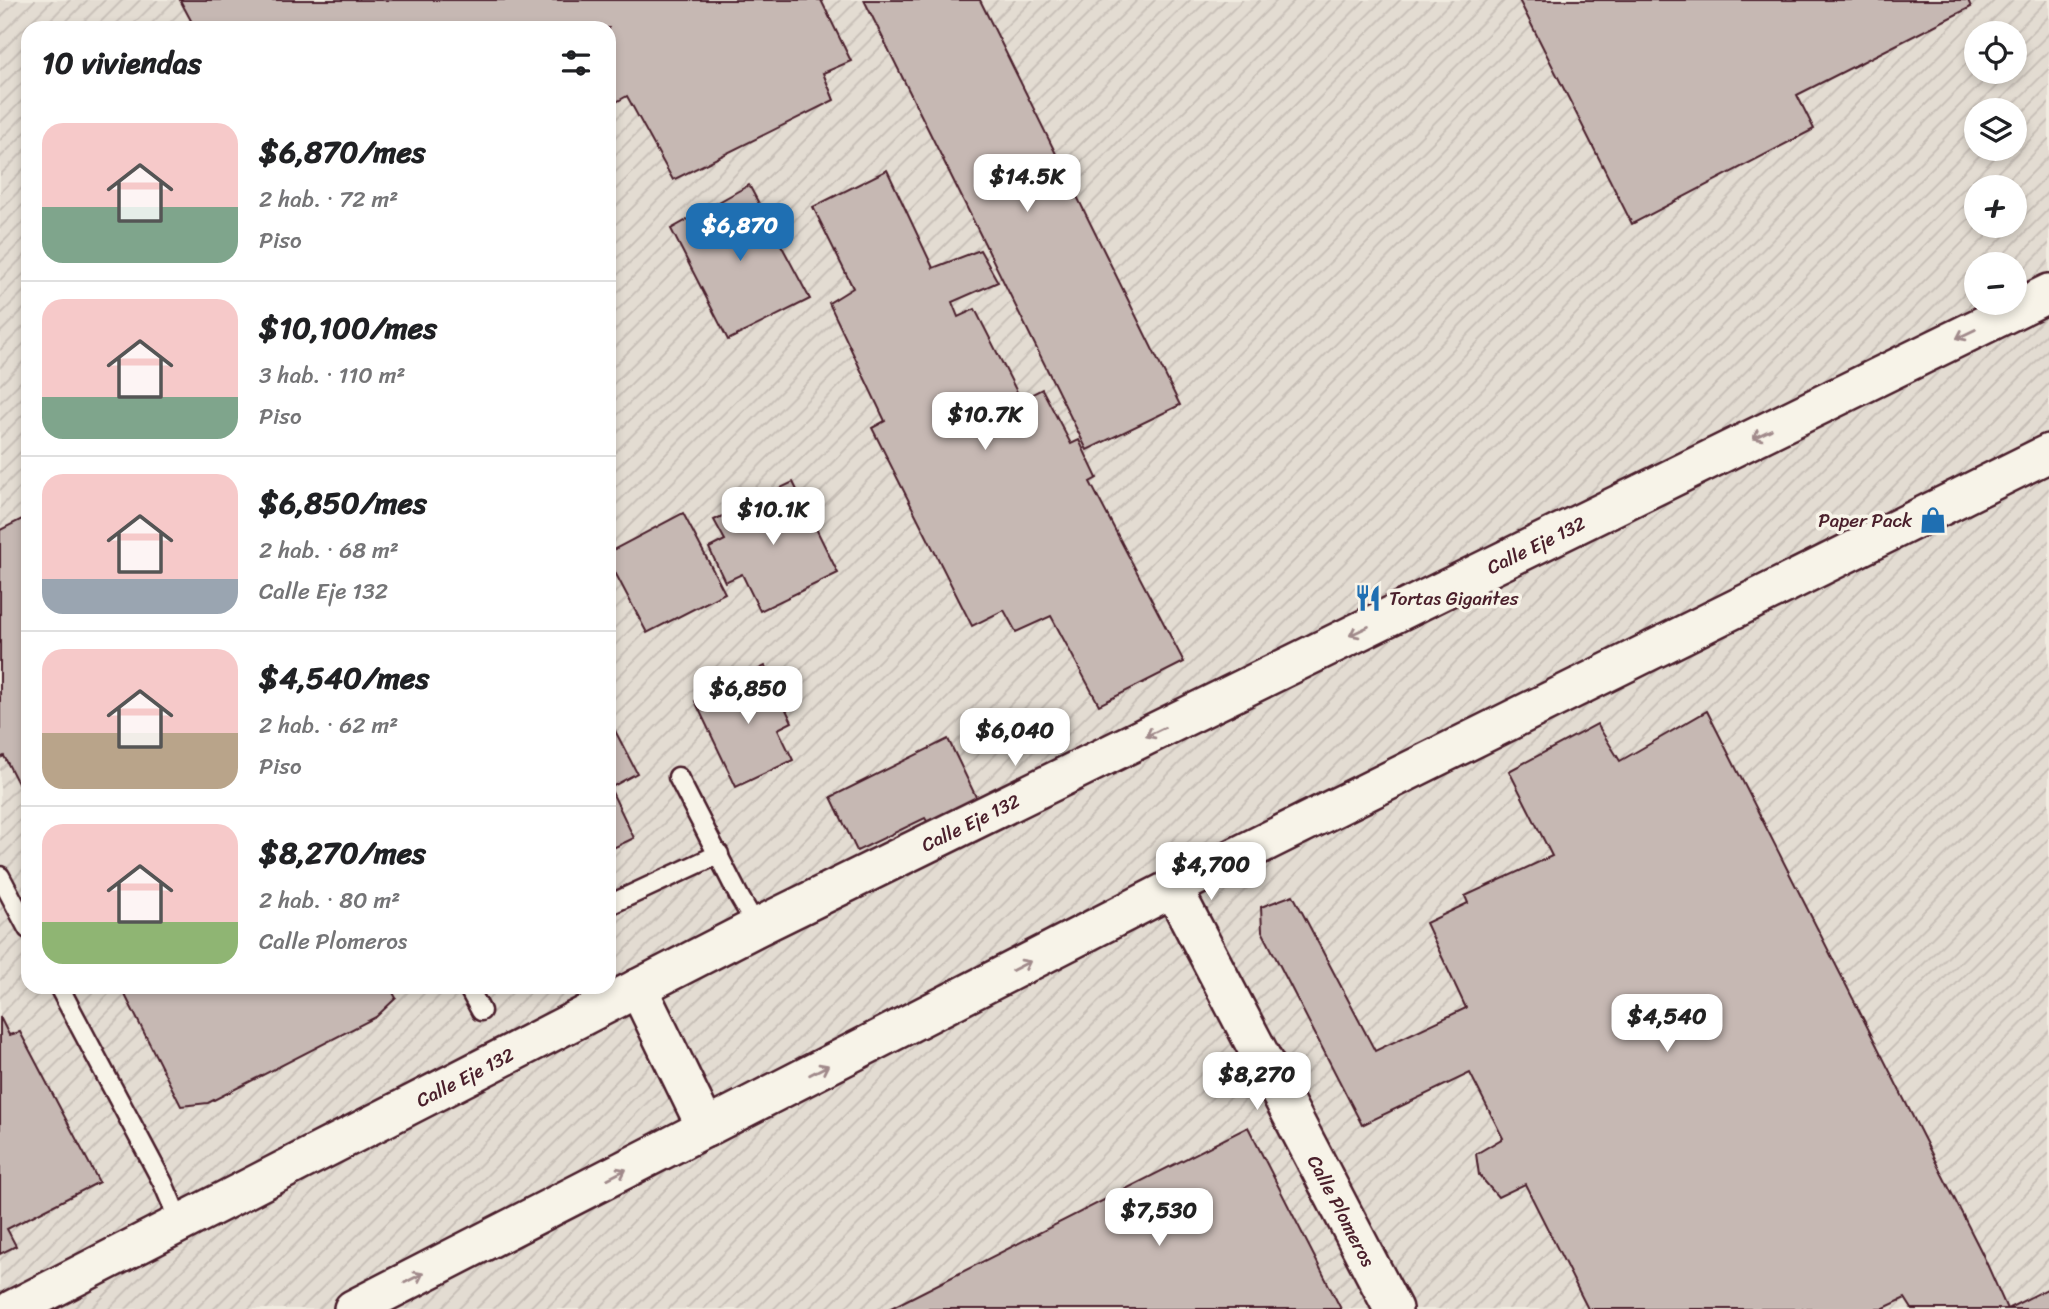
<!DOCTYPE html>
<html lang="es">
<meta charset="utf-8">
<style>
body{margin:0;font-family:Sriracha,sans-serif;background:#f6f6f6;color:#202124;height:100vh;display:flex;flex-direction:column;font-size:26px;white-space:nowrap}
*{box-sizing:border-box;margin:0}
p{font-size:23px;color:#757577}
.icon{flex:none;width:38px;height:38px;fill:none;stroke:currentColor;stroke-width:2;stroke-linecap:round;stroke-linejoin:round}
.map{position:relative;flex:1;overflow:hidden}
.sheet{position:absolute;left:21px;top:21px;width:595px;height:973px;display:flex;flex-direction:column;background:#fff;border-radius:21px;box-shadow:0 4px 10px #0003}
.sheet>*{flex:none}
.tools{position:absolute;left:1964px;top:21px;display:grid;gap:14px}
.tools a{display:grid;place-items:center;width:63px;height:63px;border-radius:50%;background:#fff;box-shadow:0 4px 10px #0003;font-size:35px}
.price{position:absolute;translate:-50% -60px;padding:0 16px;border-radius:14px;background:#fff;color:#222;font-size:23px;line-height:46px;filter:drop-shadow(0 2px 4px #0008)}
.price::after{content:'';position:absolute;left:50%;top:42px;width:21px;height:16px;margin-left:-10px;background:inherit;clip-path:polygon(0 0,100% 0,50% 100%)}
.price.selected{background:#1f6fb2;color:#fff}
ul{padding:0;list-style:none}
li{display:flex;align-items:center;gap:21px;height:175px;padding:0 21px}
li+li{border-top:2px solid #e0e0e0}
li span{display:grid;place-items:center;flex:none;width:196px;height:140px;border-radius:21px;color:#555}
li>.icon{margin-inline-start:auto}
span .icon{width:84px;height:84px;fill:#fffc;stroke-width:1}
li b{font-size:30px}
h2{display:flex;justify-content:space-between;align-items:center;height:84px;padding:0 21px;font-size:30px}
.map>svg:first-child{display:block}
</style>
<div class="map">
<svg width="2049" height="1309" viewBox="0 0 2049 1309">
<defs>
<pattern id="industrial-furrows" width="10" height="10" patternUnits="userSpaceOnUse" patternTransform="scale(1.75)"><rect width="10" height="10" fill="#e3dcd2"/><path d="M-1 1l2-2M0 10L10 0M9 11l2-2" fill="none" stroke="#c4bcb4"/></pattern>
</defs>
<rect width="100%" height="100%" fill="#f0ebe0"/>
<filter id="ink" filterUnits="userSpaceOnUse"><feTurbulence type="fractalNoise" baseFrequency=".0143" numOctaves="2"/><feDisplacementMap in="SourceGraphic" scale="14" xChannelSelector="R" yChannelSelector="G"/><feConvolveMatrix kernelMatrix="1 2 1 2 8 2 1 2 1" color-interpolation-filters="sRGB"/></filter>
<g filter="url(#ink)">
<!-- industrial -->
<path fill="url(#industrial-furrows)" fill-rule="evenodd" d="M0,0H2049V1309H0ZM28,28H609V987H28ZM1976,33H2014V72H1976ZM1976,110H2014V149H1976ZM1976,187H2014V226H1976ZM1976,264H2014V303H1976Z"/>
<!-- building -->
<g fill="#c6b8b3" stroke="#4a1f2b" stroke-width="2">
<path d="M180,0H821L851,61L823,73L834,100L673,180L627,96L609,106V28H195Z"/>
<path d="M864,0H980L1180,405L1087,450Z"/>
<path d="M1519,0H1968L1971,7L1797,95L1814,129L1632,224Z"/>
<path d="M887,170L933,268L980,250L998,282L952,302L958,317L975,309L1021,400L1042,389L1071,444L1079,440L1097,478L1090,482L1184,662L1099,705L1051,616L1016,632L1004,610L972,626L872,428L885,421L829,303L853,288L813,207Z"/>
<path d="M749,185L810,299L728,340L671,229Z"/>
<path d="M793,482L838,573L760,611L742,574L725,582L709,548L725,540L714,520Z"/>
<path d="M683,513L725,593L647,633L609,561V552Z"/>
<path d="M28,516V803L4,756L0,758V530Z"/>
<path d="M765,666L792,722L778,729L793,760L736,787L695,701Z"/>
<path d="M1707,711L1982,1253L2007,1309H1912L1905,1298L1882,1309H1588L1525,1184L1498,1197L1479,1175L1476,1154L1503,1138L1470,1073L1362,1125L1262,931L1261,907L1293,895L1375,1051L1466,1008L1426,923L1468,903L1465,896L1552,856L1509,771L1597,724L1620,761Z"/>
<path d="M609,719L637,773L610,788L634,838L609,850Z"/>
<path d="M948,739L978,801L930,826L925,818L857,851L831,797Z"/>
<path d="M121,987H390L396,998L376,1017L208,1103L181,1106Z"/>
<path d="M0,1017L9,1035L20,1032L99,1182L7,1229L16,1246L0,1254Z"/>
<path d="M1248,1127L1341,1309H889Z"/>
<path d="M2049,1288V1309H2007Z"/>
</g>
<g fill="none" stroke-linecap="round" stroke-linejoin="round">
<defs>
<g id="lane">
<path d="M678,777L740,898L757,927"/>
<path d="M0,876L28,929"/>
<path d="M609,905L719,854"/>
<path d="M59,987L163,1183L180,1223"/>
<path d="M468,987L481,1011"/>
</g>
<g id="street">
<path id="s1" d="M1173,888L1393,1309"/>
<path d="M638,988L706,1128"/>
<path id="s2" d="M13,1309L757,927L2049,293"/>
<path d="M353,1309L1173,888L2049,453"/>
</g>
</defs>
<!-- lane casing -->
<use href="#lane" stroke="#4a1f2b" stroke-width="23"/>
<!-- street casing -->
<use href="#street" stroke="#4a1f2b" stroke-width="42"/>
<!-- lane -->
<use href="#lane" stroke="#f7f3e8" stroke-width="18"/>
<!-- street -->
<use href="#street" stroke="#f7f3e8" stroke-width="37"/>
</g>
<!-- one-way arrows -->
<defs><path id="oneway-shaft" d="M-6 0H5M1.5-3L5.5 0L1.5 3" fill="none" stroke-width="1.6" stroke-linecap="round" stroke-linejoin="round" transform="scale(1.75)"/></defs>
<g stroke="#a0898a">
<use href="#oneway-shaft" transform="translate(1966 334) rotate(154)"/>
<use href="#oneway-shaft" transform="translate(1762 434) rotate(154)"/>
<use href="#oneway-shaft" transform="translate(1359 631) rotate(154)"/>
<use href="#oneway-shaft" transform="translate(1155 732) rotate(154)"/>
<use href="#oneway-shaft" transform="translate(1021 966) rotate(-27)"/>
<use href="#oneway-shaft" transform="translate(819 1070) rotate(-27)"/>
<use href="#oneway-shaft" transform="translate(617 1174) rotate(-27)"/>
<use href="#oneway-shaft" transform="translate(414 1278) rotate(-27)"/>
</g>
</g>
<!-- icons -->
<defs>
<symbol id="shop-bare" viewBox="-9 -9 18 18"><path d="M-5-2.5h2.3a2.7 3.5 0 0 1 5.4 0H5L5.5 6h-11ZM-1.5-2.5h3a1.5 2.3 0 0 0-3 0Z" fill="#1f6fb2" stroke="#f7f3e8" stroke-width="2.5" paint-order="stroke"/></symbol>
<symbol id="restaurant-bare" viewBox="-9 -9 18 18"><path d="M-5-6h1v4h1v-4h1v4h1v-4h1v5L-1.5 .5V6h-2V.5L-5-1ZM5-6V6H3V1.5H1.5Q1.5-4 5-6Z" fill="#1f6fb2" stroke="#f7f3e8" stroke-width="2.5" paint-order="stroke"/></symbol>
</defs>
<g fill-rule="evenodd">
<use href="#shop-bare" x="1914" y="501" width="38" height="38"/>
<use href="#restaurant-bare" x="1349" y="579" width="38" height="38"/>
</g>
<g text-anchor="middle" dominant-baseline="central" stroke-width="7" stroke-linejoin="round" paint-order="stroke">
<!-- poi labels -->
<g font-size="19" fill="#4a1f2b" stroke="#f7f3e8" text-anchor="end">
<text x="1912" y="520">Paper Pack</text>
<text x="1389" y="598" text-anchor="start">Tortas Gigantes</text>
</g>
<!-- street labels -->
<g font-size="19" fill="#4a1f2b" stroke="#f7f3e8">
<text stroke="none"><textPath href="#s2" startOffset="1704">Calle Eje 132</textPath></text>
<text stroke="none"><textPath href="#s2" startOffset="1074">Calle Eje 132</textPath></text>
<text stroke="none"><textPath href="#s2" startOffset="508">Calle Eje 132</textPath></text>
<text stroke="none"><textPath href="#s1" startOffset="364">Calle Plomeros</textPath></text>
</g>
</g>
</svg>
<div class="tools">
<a><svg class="icon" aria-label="locate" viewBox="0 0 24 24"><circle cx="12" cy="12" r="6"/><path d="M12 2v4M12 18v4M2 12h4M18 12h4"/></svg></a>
<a><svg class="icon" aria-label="layers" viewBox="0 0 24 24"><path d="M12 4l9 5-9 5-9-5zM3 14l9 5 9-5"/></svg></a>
<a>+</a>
<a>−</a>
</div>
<b class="price" style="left:1027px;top:214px">$14.5K</b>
<b class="price selected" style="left:740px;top:263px">$6,870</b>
<b class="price" style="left:985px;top:452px">$10.7K</b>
<b class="price" style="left:773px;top:547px">$10.1K</b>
<b class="price" style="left:748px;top:726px">$6,850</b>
<b class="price" style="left:1015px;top:768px">$6,040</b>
<b class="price" style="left:1211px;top:902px">$4,700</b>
<b class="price" style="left:1667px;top:1054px">$4,540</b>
<b class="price" style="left:1257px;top:1112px">$8,270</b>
<b class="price" style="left:1159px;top:1248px">$7,530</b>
<section class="sheet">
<h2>10 viviendas<svg class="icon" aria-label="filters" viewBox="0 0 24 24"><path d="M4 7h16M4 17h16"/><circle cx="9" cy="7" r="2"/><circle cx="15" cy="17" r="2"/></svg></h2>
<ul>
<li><span style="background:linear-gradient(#f6c9c9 60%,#7fa58c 0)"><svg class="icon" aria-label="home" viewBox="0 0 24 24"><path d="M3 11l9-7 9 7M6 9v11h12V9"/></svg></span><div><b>$6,870/mes</b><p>2 hab. · 72 m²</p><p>Piso</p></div></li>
<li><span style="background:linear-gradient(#f6c9c9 70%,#7fa58c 0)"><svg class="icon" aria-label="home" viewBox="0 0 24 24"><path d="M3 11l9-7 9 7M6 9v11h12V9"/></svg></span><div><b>$10,100/mes</b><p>3 hab. · 110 m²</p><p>Piso</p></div></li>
<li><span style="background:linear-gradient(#f6c9c9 75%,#9aa5b1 0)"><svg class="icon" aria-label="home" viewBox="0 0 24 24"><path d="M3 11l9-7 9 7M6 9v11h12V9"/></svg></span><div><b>$6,850/mes</b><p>2 hab. · 68 m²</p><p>Calle Eje 132</p></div></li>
<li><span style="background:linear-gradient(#f6c9c9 60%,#b9a48a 0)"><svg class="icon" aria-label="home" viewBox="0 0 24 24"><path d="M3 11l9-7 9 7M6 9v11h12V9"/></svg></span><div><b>$4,540/mes</b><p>2 hab. · 62 m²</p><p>Piso</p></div></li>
<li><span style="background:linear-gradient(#f6c9c9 70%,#8fb573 0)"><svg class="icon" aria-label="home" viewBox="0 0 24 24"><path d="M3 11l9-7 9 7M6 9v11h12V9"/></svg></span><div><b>$8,270/mes</b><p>2 hab. · 80 m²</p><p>Calle Plomeros</p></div></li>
</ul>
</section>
</div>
